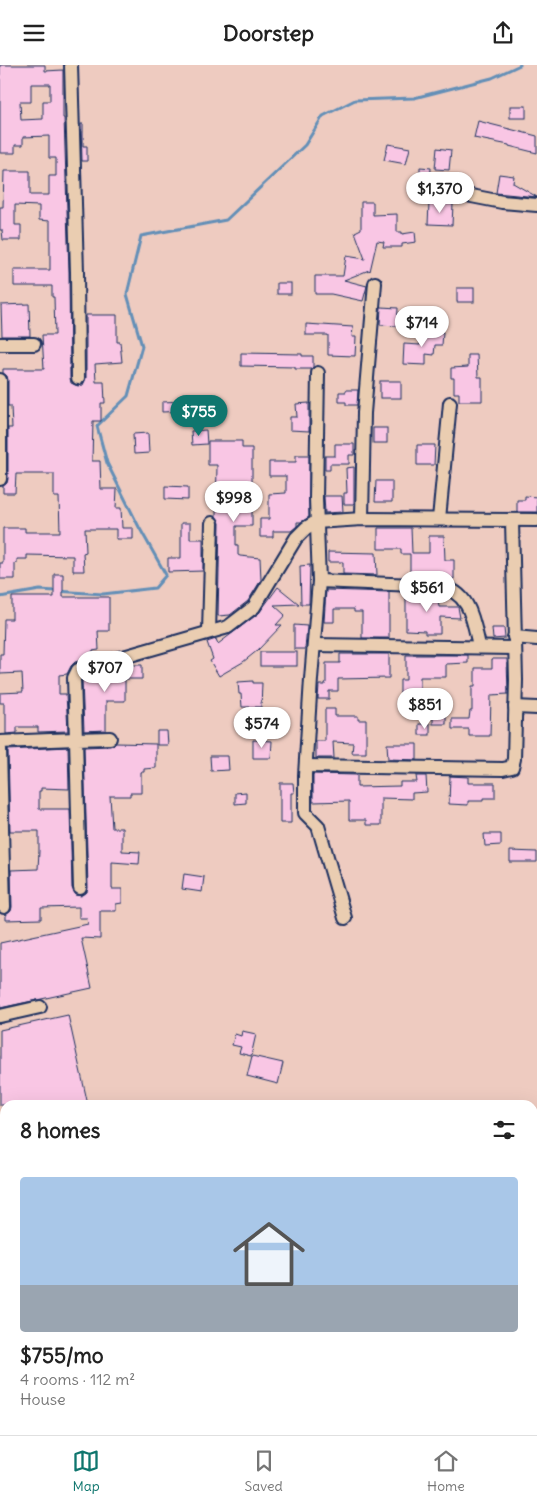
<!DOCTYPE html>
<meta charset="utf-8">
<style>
body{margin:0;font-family:Delius,sans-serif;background:#f6f6f6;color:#222;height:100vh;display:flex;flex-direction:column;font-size:19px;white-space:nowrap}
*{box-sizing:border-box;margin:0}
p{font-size:16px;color:#767676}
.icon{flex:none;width:28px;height:28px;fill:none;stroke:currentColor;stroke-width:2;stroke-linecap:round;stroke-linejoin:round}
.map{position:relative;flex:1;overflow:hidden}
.panel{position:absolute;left:0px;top:1035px;width:538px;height:335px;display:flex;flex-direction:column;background:#fff;border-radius:15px 15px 0 0;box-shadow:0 5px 20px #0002}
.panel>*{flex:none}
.price{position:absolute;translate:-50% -42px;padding:0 11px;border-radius:18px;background:#fff;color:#222;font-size:16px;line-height:32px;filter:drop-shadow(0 1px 2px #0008)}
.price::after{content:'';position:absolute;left:50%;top:30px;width:15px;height:11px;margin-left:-8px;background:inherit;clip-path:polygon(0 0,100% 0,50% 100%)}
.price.active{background:#0f766e;color:#fff}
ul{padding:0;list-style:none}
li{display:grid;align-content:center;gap:10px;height:265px;padding:0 20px}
li span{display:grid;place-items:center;height:155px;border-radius:5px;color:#555}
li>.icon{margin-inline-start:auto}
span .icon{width:90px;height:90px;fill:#fffc;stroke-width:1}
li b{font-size:21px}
h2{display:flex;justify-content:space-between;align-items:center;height:60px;padding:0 20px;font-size:21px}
header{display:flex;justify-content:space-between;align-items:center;height:65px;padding:0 20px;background:#fff;font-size:22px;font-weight:800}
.menu{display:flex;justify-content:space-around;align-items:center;height:70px;border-top:1px solid #e0e0e0;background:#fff;font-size:14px;color:#767676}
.menu a{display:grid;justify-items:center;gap:2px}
.menu .active{color:#0f766e}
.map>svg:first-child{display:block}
</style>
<header><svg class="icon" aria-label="menu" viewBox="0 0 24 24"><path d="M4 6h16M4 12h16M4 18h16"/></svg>Doorstep<svg class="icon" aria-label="share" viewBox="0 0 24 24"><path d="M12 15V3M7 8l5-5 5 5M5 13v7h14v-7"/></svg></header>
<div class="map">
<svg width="537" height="1370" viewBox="0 0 537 1370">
<rect width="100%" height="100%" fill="#eecbc0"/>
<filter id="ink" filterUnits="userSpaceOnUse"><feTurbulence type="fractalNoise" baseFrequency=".02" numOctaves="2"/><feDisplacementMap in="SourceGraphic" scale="10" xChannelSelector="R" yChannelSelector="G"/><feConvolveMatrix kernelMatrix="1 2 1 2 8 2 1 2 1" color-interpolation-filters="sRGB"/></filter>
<g filter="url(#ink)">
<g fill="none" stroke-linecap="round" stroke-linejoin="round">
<!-- stream -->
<path stroke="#638fb7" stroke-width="3" d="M0,532L40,525L103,529L155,523L166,510L139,462L107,398L97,361L128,331L142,281L127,229L141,171L226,155L305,80L323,51L355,35L414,33L492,13L520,0"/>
</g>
<!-- building -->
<g fill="#f9c6e4" stroke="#1b2f5e" fill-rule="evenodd">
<path d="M0,0H45V6L63,5V53H64L69,207L70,313L71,318L78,321L83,320L86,313V250H117V277H120L122,297L95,299L96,317H104L105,338H101V356H93L92,396H100L101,424H117L116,443H121L122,463H133V474H116V464H85L86,487L83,488L84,506H73V491L27,490V494H17V498H15V514H0V498H3V463H25V467H60L59,432H54V409H16L15,428H3V421L7,418L8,414V363H12L11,341H8V315L7,311L3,308V304H44L42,270H55L54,232H52V221H14V205H50V156L39,155V141L15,140V160H21V175H3L2,165H0V142H3L4,106H30V130H49V111H56V93H49V71L23,72V80H15V88H0ZM31,19H50V36H43V54L21,55L20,37H31Z"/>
<rect x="510" y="41" width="16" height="12"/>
<path d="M478,56L537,71V88L509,81V80L474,73Z"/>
<path d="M81,59H83V81H87V96H82Z"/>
<path d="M388,79L410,83L406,99L384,95Z"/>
<path d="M437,83L451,85L449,105L435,104Z"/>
<path d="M420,102L431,103L430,119L420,118Z"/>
<path d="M499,109L514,111L513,118L537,132L496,128Z"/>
<path d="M361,137H373V150L397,149V167H402V169L415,167L416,177L402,179V182H383L384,177L377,176L370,206L369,205L344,215L367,221L363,236L331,229H315V211H343L346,191L365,194L355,167L361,164Z"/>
<path d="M429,138L453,139L452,160L428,159Z"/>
<rect x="277" y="218" width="14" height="11"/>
<rect x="457" y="223" width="17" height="14"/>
<path d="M29,239L30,271H2L1,240Z"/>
<path d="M381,242L398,243L397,261L380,260Z"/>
<path d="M306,259L353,262L352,272H356L355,291L328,290V270H306Z"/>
<path d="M421,266L443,267L442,280H435L434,290L426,289V300L403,299L404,279L420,280Z"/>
<path d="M241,288L302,289V291H313V302L311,304H295V302L241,301Z"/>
<path d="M468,290H477L478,312H482V336H459V328H454V313H451V303L468,302Z"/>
<rect x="380" y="316" width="21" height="17"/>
<path d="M346,325H358L357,340H346V337H339V327H346Z"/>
<path d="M211,335L212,345L162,347V337Z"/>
<path d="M309,338V366L290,365V352H297L296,339Z"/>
<rect x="373" y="363" width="14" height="15"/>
<path d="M206,365L207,379L192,380L191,366Z"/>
<path d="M148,368L149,388L134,389L133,369Z"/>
<path d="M208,376H242V383H252V461H236V480H238V490L240,491L260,493L261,515L248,536L230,550L218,551L220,458L216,451L217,400H208Z"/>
<path d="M335,379H354V390H349V399H330V405H325V391H335Z"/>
<path d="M417,380H435L434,400H417Z"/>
<path d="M296,390H309V452L301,457H297V461L291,466H273V472H260V454H269V429L286,428V411H269V397H296Z"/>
<path d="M354,402V439H344V428H347L346,403Z"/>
<path d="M376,416H392V437H375Z"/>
<path d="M165,421L188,422V435L165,434Z"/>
<path d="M324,431H342L343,447L325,448Z"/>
<path d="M525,431L537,432V447H517V435H525Z"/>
<path d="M181,458H190V474H203V506L168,507V493H181Z"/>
<path d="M378,463H411L412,488H429V471H444L445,495H454V514L410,512V489H401V484H378Z"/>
<path d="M328,487L376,488L377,510L343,509V497H328Z"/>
<path d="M310,500L309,539H301L300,501Z"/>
<path d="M54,509H63V532H109V566H98L99,585L92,586V593L75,597L71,601L67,609L59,610V629H66L68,666L38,667V662H17V668L6,669V648H4V638H0V628L23,627L22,608L0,609V589H3L4,554H12V532H54Z"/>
<path d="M278,522L299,539L274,540L285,550L276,560H282L258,585L243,597L219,611L210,596L213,594L207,577L216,574L218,579L259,548Z"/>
<path d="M326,525L389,527V573H362V547H354V544H334V557H324Z"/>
<path d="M406,528L437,529L439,542H458L460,553L440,552V569H425V566L406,565Z"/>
<path d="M294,560L307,561L305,584H294Z"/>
<path d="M492,563H504L505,573L493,574Z"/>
<rect x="260" y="587" width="37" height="14"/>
<path d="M340,589H389V613L338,614V626H329V634H318L319,620H325V618H326V598H340Z"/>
<path d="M406,590H468V598L446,599V612H420V629H400V615H406Z"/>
<path d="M492,594H507L508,629L491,630L490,671H469V664H452V654H469L470,646H472V621H475V603H492Z"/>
<path d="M125,600H142V614H125V636H106V665L84,666L82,615L84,612Z"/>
<path d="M253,616V618H262L261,642H242L241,629H239L238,617Z"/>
<path d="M325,644H335V651H358V655H366V688H352L353,678L333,677L334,693H316V676H325Z"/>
<rect x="433" y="647" width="13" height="12"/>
<path d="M275,650L276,662L266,663L265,651Z"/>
<rect x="419" y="659" width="11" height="11"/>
<path d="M157,666H167L168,680H157Z"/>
<path d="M253,675L272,676L271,693H253Z"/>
<path d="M116,678L156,679V703L144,704V707H141V728H130V731H110L112,763H122V786L140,787L139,799L112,797V824H122V838L116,839V846H100V874L81,873L92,923L0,943V878L88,859L87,853H79V842L41,843V854L6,855V850L11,846L12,842L11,805L38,804L39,786V766H10L8,685L68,682L69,724L41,723V726H39V744H70L72,823L76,830L81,831L87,827L88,823L84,682L110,681Z"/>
<path d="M387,679H417V695L388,694Z"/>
<path d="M210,691H228L229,705L211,706Z"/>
<path d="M313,709L357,710V722L400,721V717H417L416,711H426L427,727L412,728V734L381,733V760H366V755H349V736L313,737Z"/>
<path d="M450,711L468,712V718H495V733H483V736H468V740L449,739Z"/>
<path d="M280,718H293L294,728H291V758H280Z"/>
<path d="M246,727V738L235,739V728Z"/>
<path d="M484,769H501V780L485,781Z"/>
<path d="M510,786L537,787V797H510Z"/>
<path d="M184,809L204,812L202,827L182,824Z"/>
<path d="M68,950L88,1040H0V965Z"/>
<path d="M242,966L256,969L251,991L239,988L241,982L232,980L235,969L241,971Z"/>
<path d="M252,991L283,998L278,1019L247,1011Z"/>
</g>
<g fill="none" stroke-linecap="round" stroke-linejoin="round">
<defs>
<g id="minor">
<path d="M71,0L77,207L78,313"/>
<path d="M451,127L502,137L537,140"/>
<path d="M0,279H34"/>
<path d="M318,308L316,433L319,516L311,614L305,710V748L318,761L345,853"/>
<path d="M0,315V414"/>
<path d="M362,454L364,348L375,218"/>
<path d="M439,454L450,338"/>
<path d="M319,516L438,521C470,526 473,554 479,581"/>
<path d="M209,567L212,458"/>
<path d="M514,572L537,574"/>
<path d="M314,580L514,583"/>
<path d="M515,642L537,643"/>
<path d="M0,677L76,674L74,613L78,605L228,562L254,542L296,473L306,463L316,457L362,454L537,455"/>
<path d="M0,684L4,842"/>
<path d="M306,701L503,704L512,702L514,694L516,615L512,456"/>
<path d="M80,823L76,674L110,673"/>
<path d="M0,951L40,942"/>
<path d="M0,1171L5,1170"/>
<path d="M213,1370L215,1365"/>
</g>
</defs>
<!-- minor casing -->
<use href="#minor" stroke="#1b2f5e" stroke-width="16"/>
<!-- minor -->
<use href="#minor" stroke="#eacdb1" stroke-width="12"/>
</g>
</g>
</svg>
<b class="price" style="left:440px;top:149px">$1,370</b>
<b class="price" style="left:422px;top:283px">$714</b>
<b class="price active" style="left:199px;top:372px">$755</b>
<b class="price" style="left:234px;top:458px">$998</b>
<b class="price" style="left:427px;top:548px">$561</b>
<b class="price" style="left:105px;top:628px">$707</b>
<b class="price" style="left:425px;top:665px">$851</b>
<b class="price" style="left:262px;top:684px">$574</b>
<section class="panel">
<h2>8 homes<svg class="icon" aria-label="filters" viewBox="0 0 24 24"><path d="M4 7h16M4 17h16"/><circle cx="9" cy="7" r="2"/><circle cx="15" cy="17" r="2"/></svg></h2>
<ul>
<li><span style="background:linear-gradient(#a9c7e8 70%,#9aa5b1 0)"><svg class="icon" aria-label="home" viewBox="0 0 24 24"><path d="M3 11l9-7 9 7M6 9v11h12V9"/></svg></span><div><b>$755/mo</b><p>4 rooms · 112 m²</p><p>House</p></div></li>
</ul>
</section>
</div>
<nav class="menu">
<a class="active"><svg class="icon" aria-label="map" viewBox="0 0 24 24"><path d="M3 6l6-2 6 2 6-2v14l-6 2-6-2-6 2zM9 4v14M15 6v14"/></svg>Map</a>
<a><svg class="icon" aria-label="saved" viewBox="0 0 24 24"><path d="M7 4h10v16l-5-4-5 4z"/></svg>Saved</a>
<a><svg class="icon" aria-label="home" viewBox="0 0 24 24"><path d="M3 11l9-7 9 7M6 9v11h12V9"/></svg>Home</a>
</nav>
